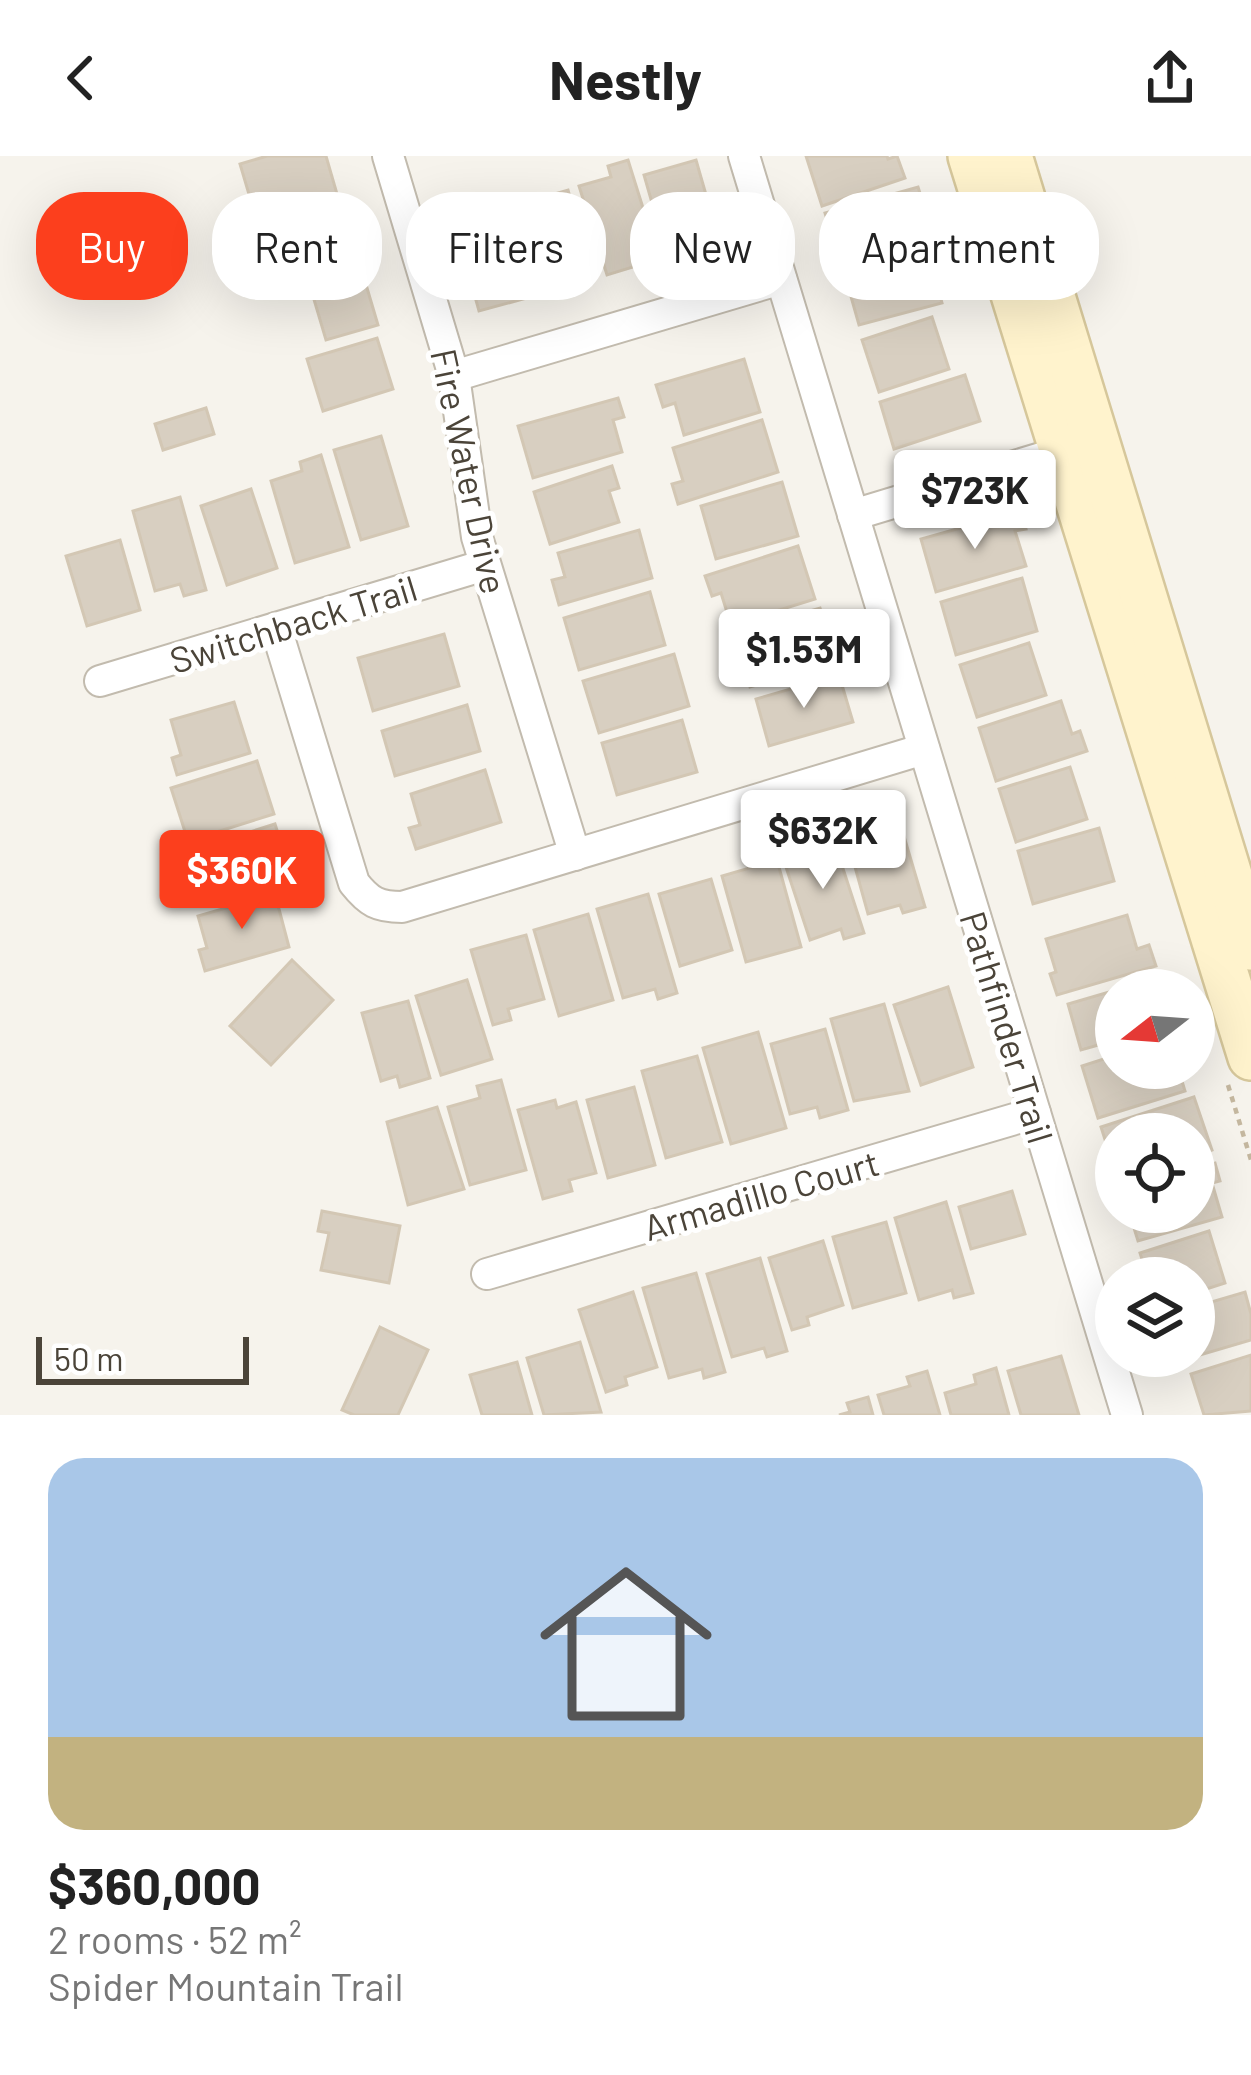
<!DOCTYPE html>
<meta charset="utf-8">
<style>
body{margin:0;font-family:Barlow,sans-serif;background:#f2f2f2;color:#222;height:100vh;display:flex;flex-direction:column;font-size:45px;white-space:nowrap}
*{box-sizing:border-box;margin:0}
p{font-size:39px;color:#767676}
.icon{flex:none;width:66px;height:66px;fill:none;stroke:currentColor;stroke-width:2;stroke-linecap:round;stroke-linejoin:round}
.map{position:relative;height:1259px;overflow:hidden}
.details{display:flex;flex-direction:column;background:#fff;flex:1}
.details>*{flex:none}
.hud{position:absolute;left:36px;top:36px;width:1179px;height:108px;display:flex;gap:24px}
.needle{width:78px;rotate:253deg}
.controls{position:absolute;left:1095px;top:813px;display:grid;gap:24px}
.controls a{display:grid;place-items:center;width:120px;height:120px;border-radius:50%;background:#fff;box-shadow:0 12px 48px #0002;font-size:60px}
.scale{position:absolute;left:36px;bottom:30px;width:213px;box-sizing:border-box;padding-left:12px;border:6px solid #4b4439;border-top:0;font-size:33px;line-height:42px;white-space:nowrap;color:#4b4439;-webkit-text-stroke:9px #fff;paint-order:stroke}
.price{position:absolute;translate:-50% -102px;padding:0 27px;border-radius:12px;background:#fff;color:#222;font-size:39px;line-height:78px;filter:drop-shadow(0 3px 6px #0008)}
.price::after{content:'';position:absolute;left:50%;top:72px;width:36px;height:27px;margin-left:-18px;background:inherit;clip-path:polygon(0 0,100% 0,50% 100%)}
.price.on{background:#fc3f1d;color:#fff}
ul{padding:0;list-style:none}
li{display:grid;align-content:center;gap:24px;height:636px;padding:0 48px}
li+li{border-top:3px solid #e0e0e0}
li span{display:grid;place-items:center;height:372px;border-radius:36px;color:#555}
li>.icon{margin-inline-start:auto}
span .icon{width:216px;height:216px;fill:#fffc;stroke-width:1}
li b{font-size:51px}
.tag{padding:0 42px;border-radius:48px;background:#fff;box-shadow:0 12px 48px #0002;font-size:42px;line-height:108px}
.tag.on{background:#fc3f1d;color:#fff}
header{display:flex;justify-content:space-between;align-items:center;height:156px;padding:0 48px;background:#fff;font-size:54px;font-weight:700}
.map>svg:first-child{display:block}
</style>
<header><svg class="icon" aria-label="back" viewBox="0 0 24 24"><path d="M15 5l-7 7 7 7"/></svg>Nestly<svg class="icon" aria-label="share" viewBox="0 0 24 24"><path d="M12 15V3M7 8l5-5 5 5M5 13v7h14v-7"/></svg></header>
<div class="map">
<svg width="1251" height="1259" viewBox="0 0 1251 1259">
<rect width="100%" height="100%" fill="#f6f3ec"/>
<!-- building -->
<g fill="#d8cfc1" stroke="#d3c7b4" stroke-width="3">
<path d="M267,0H326L337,38L256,62L240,8Z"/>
<path d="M806,0H887L888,3L897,0L905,22L822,50Z"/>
<path d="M628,4L659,103L607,119L579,30L611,21L608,10Z"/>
<path d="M696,4L719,84L667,99L644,19Z"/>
<path d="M918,31L924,50L915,52L925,86L841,110L825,57Z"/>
<path d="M568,34L592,120L545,133L520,48Z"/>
<path d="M340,53L354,101L272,125L258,77Z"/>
<path d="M511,61L534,140L479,155L457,77Z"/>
<path d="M929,100L942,147L859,169L846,123Z"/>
<path d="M362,115L378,169L326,184L310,130Z"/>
<path d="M932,161L949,213L879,236L862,184Z"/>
<path d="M377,182L393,233L323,255L307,203Z"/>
<path d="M744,203L760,256L684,279L675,247L663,251L656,229Z"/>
<path d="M965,219L980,265L894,293L880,246Z"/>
<path d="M618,242L624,261L613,264L622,296L533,322L518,270Z"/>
<path d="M206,252L214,278L163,294L155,268Z"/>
<path d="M762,264L778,316L678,348L672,328L683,325L673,292Z"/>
<path d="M381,280L408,370L361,384L334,294Z"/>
<path d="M321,299L349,391L295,407L271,325L302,315L300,306Z"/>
<path d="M612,310L619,332L609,335L619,366L550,388L534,336Z"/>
<path d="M782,326L798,380L716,403L701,350Z"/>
<path d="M251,333L277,412L227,429L201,350Z"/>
<path d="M180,341L206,434L184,440L180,428L155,435L133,355Z"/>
<path d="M1021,355L1026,373L1015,375L1026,410L936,436L921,383Z"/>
<path d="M639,374L652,422L559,449L552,424L565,421L558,397Z"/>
<path d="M120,384L140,454L87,470L66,400Z"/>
<path d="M798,390L815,443L731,469L721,437L712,440L705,420Z"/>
<path d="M1022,422L1037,475L956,499L941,446Z"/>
<path d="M650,436L665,489L579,514L564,462Z"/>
<path d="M820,452L836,506L750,531L744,509L753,506L744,474Z"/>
<path d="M444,478L459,530L373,555L358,502Z"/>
<path d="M1029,487L1046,539L977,561L960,509Z"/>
<path d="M674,498L689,550L599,577L583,525Z"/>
<path d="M839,519L853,566L769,590L756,543Z"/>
<path d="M1061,545L1072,578L1080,575L1087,595L996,625L979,572Z"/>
<path d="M234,546L250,597L177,619L172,602L181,599L171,564Z"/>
<path d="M467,549L480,595L395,620L382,575Z"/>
<path d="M682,564L697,616L617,639L602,587Z"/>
<path d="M257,605L274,658L188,685L171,632Z"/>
<path d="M1070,611L1087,663L1016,686L999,633Z"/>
<path d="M485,614L501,666L416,693L409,672L420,669L411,638Z"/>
<path d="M900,667L925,751L903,757L900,749L868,758L847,682Z"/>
<path d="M275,668L292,721L200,750L193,729L203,726L193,694Z"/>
<path d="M1099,672L1114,725L1033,748L1018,695Z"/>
<path d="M834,685L864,777L844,783L841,773L810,784L783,702Z"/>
<path d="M777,704L801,791L746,806L722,720Z"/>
<path d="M711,723L732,794L680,810L659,738Z"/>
<path d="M275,738L289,791L205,815L199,794L207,792L198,760Z"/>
<path d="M648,738L677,837L658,843L655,833L623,842L597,753Z"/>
<path d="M588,758L613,844L559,860L534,774Z"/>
<path d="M1127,759L1137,793L1149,789L1156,810L1057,839L1050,818L1056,816L1046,783Z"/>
<path d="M526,779L544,843L508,853L511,864L493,869L471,794Z"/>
<path d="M292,804L333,844L271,909L230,870Z"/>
<path d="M467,824L492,903L441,919L416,840Z"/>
<path d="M1153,824L1156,834H1117Z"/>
<path d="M948,831L973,911L921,929L894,849Z"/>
<path d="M1116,834V884L1081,894L1068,848Z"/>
<path d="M408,845L430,922L400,931L397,920L381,925L362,857Z"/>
<path d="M884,848L909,935L854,945L831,863Z"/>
<path d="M825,873L848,954L820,962L817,951L790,958L771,888Z"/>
<path d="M758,876L786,972L731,988L703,892Z"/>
<path d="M1116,899V912H1178L1185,935L1098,962L1082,910Z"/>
<path d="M697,900L722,986L666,1002L642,915Z"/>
<path d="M501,924L526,1014L470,1029L448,951L480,942L477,930Z"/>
<path d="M634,931L655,1009L608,1022L587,944Z"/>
<path d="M1194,941L1212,994L1194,1000V978H1116V1018L1101,971Z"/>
<path d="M555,944L557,952L576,946L596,1017L569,1024L572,1035L543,1043L518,954Z"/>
<path d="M437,951L464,1033L408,1049L387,966Z"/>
<path d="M1215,1007L1220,1025L1212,1027L1222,1061L1138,1085L1129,1056H1194V1013Z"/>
<path d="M1012,1035L1025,1078L971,1093L959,1051Z"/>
<path d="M946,1046L973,1137L954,1142L952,1134L919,1144L895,1062Z"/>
<path d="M322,1055L400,1070L389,1127L321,1114L329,1077L318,1075Z"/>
<path d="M886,1066L906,1137L853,1152L833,1081Z"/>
<path d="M1209,1075L1225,1127L1194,1137V1122H1148L1140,1097Z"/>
<path d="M823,1085L843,1149L807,1161L809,1169L792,1174L769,1102Z"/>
<path d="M760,1102L787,1195L767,1201L764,1192L732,1201L707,1118Z"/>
<path d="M696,1117L725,1216L704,1222L702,1213L669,1222L643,1132Z"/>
<path d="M633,1136L657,1211L625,1221L627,1229L606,1236L579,1154Z"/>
<path d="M1245,1136L1251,1158V1184L1173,1207L1171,1200H1194V1151Z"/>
<path d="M380,1171L428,1194L398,1259H354L342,1254Z"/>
<path d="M580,1186L601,1256L544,1259L527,1202Z"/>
<path d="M1251,1199V1255L1204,1259L1191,1218Z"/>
<path d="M1061,1200L1079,1259H1021L1008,1215Z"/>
<path d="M517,1206L532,1259H482L470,1219Z"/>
<path d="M996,1212L1009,1259H951L945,1237L976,1228L974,1219Z"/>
<path d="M927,1215L940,1259H884L878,1239L910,1230L907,1221Z"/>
<path d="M868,1241L873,1259H839L850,1256L847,1247Z"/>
</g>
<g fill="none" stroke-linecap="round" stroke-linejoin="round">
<defs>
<g id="street">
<path d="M388,0L454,220L477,381L575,699"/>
<path d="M744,0L1127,1259"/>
<path d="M454,220L781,123"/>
<path d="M853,359L1061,296"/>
<path d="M276,472L354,727C369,746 378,751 402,751L924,593"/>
<path d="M100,525L485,409"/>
<path d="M487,1118L1035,957"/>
</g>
<g id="secondary">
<path d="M971,0L1251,901"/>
<path d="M1009,0L1251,791"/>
</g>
</defs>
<!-- street casing -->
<use href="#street" stroke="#c2bbae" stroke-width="34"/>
<!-- secondary casing -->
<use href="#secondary" stroke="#d6c79b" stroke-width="50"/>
<!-- path -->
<path stroke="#c4b79f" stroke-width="4.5" stroke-dasharray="6 6" stroke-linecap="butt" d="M1228,929L1251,1004"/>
<!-- street -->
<use href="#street" stroke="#fff" stroke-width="30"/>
<!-- secondary -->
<use href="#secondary" stroke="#fff3cd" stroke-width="45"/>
</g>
<g text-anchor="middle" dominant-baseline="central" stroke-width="10" stroke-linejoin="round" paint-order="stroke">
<!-- street labels -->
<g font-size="36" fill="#4b4439" stroke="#fff">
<text transform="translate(470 315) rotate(78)">Fire Water Drive</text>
<text transform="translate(293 467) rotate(-17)">Switchback Trail</text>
<text transform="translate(1008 871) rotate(73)">Pathfinder Trail</text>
<text transform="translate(761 1038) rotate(-16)">Armadillo Court</text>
</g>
</g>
</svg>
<div class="controls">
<a><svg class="needle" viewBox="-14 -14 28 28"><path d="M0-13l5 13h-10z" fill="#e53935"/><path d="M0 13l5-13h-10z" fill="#767676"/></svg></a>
<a><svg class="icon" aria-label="locate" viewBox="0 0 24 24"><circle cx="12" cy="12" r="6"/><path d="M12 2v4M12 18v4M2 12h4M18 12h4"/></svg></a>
<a><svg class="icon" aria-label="layers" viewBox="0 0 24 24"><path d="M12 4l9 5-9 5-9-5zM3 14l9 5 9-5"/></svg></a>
</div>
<div class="scale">50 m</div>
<b class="price" style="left:975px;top:396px">$723K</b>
<b class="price" style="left:804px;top:555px">$1.53M</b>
<b class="price" style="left:823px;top:736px">$632K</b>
<b class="price on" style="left:242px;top:776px">$360K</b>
<div class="hud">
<a class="tag on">Buy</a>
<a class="tag">Rent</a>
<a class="tag">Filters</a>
<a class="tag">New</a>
<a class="tag">Apartment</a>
</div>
</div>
<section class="details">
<ul>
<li><span style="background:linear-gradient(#a9c7e8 75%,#c2b280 0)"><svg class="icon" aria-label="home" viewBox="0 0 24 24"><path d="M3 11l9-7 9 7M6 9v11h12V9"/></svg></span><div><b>$360,000</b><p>2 rooms · 52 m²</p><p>Spider Mountain Trail</p></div></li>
</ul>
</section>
